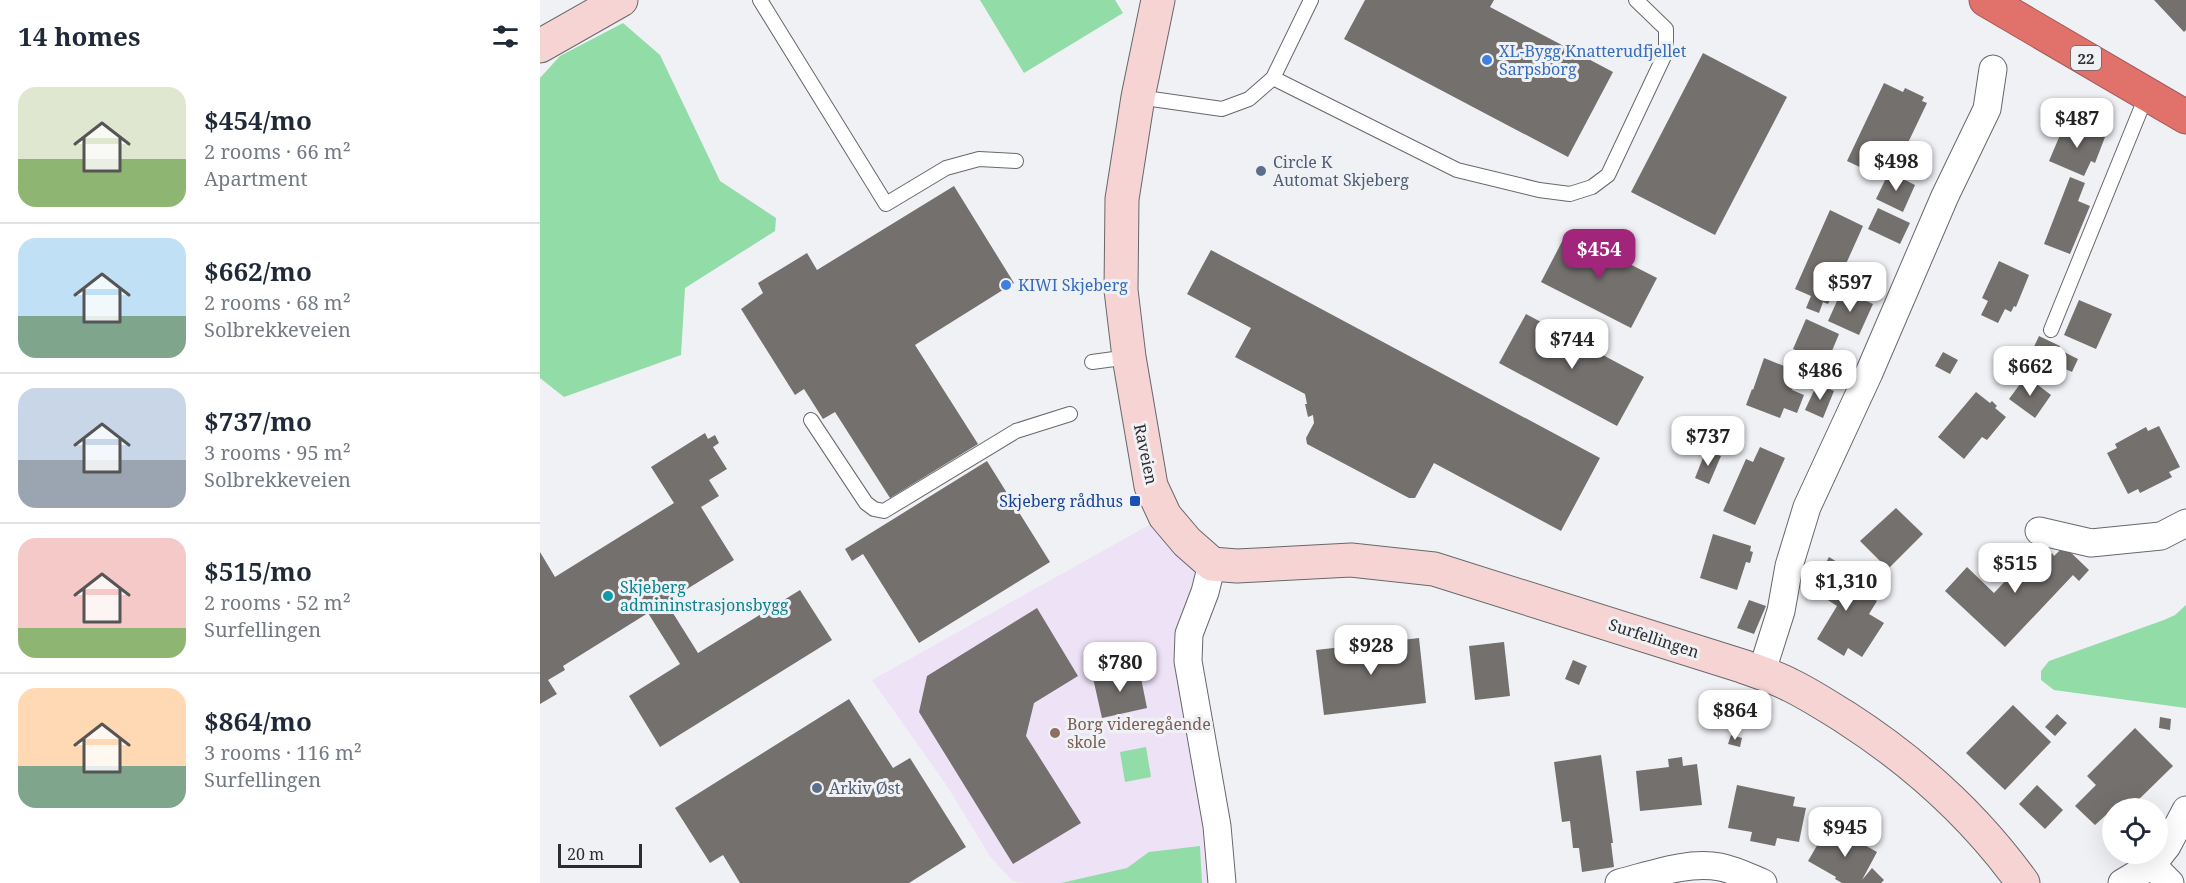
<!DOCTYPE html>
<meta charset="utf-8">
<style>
body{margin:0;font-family:"Noto Serif",serif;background:#f2f2f3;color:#1f2937;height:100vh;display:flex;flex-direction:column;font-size:22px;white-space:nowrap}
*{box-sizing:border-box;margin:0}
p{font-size:20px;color:#747a83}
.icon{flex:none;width:33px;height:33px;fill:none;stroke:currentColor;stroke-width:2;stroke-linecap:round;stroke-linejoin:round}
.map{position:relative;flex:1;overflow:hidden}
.side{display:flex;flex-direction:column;background:#fff;width:540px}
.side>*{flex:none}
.buttons{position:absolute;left:1562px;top:798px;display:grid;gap:12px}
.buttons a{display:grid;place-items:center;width:66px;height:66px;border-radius:50%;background:#fff;box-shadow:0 6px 24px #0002;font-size:30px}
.scale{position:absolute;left:18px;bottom:15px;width:84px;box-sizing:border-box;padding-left:6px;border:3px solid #2d2d2f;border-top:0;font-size:16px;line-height:21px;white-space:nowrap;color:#2d2d2f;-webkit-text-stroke:4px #f0f1f5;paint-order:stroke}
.price{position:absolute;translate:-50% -51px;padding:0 14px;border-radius:12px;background:#fff;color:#222;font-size:20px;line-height:39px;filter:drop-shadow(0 2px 3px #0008)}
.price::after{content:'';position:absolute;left:50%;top:36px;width:18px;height:14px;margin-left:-9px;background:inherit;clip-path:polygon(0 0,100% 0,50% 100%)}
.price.current{background:#a1267b;color:#fff}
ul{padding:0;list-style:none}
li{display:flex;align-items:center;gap:18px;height:150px;padding:0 18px}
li+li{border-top:2px solid #e0e1e3}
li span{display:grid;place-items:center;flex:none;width:168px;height:120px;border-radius:18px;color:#555}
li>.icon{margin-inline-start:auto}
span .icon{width:72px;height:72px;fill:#fffc;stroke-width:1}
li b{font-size:26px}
h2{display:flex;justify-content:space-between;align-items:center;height:72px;padding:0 18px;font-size:26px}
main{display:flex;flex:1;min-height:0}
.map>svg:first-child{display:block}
</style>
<main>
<section class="side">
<h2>14 homes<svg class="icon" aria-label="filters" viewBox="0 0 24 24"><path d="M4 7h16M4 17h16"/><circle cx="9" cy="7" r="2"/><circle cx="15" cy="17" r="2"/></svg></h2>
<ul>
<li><span style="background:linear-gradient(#dfe7d0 60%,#8fb573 0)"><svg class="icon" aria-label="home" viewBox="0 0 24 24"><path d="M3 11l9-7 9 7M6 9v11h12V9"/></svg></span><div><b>$454/mo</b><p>2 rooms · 66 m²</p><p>Apartment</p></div></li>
<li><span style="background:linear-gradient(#bfe0f5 65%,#7fa58c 0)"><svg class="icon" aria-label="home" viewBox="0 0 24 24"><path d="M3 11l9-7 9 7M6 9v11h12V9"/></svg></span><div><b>$662/mo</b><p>2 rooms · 68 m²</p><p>Solbrekkeveien</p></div></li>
<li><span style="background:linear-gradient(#c9d6e8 60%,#9aa5b1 0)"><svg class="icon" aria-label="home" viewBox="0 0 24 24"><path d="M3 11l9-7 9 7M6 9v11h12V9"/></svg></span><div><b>$737/mo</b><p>3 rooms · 95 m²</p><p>Solbrekkeveien</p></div></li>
<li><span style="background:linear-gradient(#f6c9c9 75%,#8fb573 0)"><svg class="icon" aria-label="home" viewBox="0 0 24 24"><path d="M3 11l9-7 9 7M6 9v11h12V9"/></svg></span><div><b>$515/mo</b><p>2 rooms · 52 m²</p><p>Surfellingen</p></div></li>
<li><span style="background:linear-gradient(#ffd9b3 65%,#7fa58c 0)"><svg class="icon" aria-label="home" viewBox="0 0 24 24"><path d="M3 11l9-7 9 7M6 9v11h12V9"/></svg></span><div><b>$864/mo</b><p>3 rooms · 116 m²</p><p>Surfellingen</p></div></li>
</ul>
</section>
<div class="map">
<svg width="1646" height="883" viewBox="0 0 1646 883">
<rect width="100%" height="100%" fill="#f0f1f5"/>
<!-- education -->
<path fill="#eee2f7" d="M625,516L672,564L656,612L682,883H588L536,880L521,883H482L473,881L451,858L407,786L332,680Z"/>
<!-- green -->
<g fill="#91dca7">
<path d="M440,0H575L583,13L484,73Z"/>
<path d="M83,23L120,55L180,181L236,218L235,231L145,288L141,355L24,397L0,378V78L20,56Z"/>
<path d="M1646,605V708L1514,690L1501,680V671L1509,661L1624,620L1635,615Z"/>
<path d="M606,747L611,777L585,782L580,752Z"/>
<path d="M660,846L662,883H521L587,868L609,852Z"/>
</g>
<!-- building -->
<g fill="#73706e">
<path d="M825,0H954L950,7L1073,72L1028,157L804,39Z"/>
<path d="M1614,0H1646V30L1644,32Z"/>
<path d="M1163,53L1247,97L1175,235L1091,192Z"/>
<path d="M1344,83L1363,92L1365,88L1384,97L1382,101L1387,103L1365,149L1359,145L1343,178L1307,161Z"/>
<path d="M1526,121L1565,137L1555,163L1551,161L1544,176L1509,161Z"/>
<path d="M1349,172L1375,185L1363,212L1336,199Z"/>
<path d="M1530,177L1545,183L1538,201L1550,206L1530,254L1504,244Z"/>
<path d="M414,186L474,283L375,345L438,444L350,498L295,412L283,419L264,389L255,395L201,309L223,293L218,283L267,253L277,270Z"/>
<path d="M1338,208L1370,223L1360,244L1328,229Z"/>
<path d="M1290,210L1323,226L1288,304L1283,302L1279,313L1266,308L1271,296L1255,289Z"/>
<path d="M1027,232L1117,278L1091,328L1001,282Z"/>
<path d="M671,250L1060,458L1021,531L894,463L875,498H869L767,444L766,438L774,423L773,415L768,417L765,404H767L765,394L695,357L711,328L647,294Z"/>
<path d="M1459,261L1489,275L1476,307L1474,306L1471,312L1465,309L1458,323L1441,315L1448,301L1442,298Z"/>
<path d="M1302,290L1333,304L1319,335L1288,321Z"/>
<path d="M1539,300L1572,314L1556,349L1524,335Z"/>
<path d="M986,314L1104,377L1077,426L959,363Z"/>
<path d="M1266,319L1299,334L1287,363L1253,349Z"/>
<path d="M1499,336L1520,346L1518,349L1538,359L1532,372L1512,363L1509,369L1488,359Z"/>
<path d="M1403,352L1418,360L1410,374L1395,366Z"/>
<path d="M1224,358L1259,372L1252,390L1264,395L1257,413L1244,408L1240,418L1206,405L1212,389L1213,390Z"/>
<path d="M1486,376L1511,395L1495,418L1469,399Z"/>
<path d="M1277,384L1294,391L1283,418L1265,410Z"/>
<path d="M1436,392L1450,403L1452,401L1457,406L1455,408L1466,417L1447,440L1442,437L1424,459L1398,437Z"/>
<path d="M1619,426L1640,467L1629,472L1632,477L1600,493L1598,489L1588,494L1567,453L1577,448L1575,444L1606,427L1608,431Z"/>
<path d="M165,433L168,439L175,435L179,443L173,447L187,469L169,480L179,496L161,507L194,560L126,602L158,653L260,590L292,640L120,747L89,696L140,664L108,613L23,666L25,670L8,680L17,694L0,704V552L15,577L134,503L111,467Z"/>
<path d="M1220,447L1245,458L1215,525L1183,511L1206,459L1213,462Z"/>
<path d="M1166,450L1181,456L1169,484L1155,478Z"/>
<path d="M447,461L510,562L379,643L323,554L312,561L305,549Z"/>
<path d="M1356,508L1383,534L1348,569L1320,541Z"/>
<path d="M1173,534L1211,546L1210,551L1213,552L1210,563L1206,562L1197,590L1160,578Z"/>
<path d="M1524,546L1549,570L1539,581L1533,575L1465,647L1405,591L1427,567L1454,593L1485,560L1496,570L1512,553L1514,556Z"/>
<path d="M1289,557L1315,573L1298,597L1302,599L1310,585L1337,601L1329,614L1344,623L1322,657L1308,648L1304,656L1277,639L1297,606L1271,589Z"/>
<path d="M1209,600L1226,606L1214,634L1197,628Z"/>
<path d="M497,608L538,676L494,703L486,736L541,823L473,864L379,712L387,676Z"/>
<path d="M879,638L886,703L784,715L776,650Z"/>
<path d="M964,642L970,696L935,700L929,646Z"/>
<path d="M1033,660L1047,666L1039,685L1025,679Z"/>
<path d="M599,668L607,708L562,718L553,678Z"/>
<path d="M309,699L353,768L370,758L426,847L369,883H200L183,855L170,863L135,808Z"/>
<path d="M1473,705L1511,742L1465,790L1426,753Z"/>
<path d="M1517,714L1527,723L1515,736L1505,727Z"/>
<path d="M1620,717L1631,719L1630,730L1619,728Z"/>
<path d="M1595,728L1633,766L1590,808H1580L1577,805L1555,825L1535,806L1556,785L1547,776Z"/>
<path d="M1191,735L1202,738L1200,747L1188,744Z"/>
<path d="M1061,755L1073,843H1071L1074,867L1042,872L1039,848H1033L1030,821L1022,822L1014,762Z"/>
<path d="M1142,757L1143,766L1157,764L1162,805L1100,811L1096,771L1129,767L1128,759Z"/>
<path d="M1197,785L1255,797L1253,806L1266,808L1259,842L1237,838L1235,846L1210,841L1212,832L1188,828Z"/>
<path d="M1497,785L1523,810L1505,829L1479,804Z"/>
<path d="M1289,825L1337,852L1322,880L1332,868L1344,880L1341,883H1302L1295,879L1296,877L1268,861Z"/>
</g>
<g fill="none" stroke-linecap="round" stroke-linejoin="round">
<defs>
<g id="lane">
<path d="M220,0L346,204L406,168L439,159L476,161"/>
<path d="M733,78L917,170L999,190L1030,194L1052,187L1068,175L1126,52V29L1096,0"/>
<path d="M598,97L682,109L709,99L733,78L771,0"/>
<path d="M1511,330L1607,94"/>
<path d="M552,362L589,357"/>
<path d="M271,420L326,503L334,509L344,511L476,431L530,414"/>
</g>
<g id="street">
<path d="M1499,531L1551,543L1621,536L1646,523"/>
<path d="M672,564L665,592L649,634L648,661L677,826L682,883"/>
<path d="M1221,674L1241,611L1249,566L1267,507L1329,373L1405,196L1447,109L1453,69"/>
<path d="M1612,865L1627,846L1646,810"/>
<path d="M1079,883C1111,875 1147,861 1180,867C1195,870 1209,877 1223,883"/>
<path d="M1582,883L1612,865L1630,883"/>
</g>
<g id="secondary">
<path d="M618,0L598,97L582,199L581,290L589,357L611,486L625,516L647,542L672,564L697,566L811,560L894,569L1202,666C1218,672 1235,677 1250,685C1269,694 1287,706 1305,717C1375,762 1434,815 1483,883"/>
<path d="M0,46L81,0"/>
</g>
<path id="highway" d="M1446,0L1646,117"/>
</defs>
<!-- lane casing -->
<use href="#lane" stroke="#67686b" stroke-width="16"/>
<!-- street casing -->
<use href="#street" stroke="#67686b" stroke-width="29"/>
<!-- secondary casing -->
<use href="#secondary" stroke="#67686b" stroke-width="35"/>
<!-- highway casing -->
<use href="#highway" stroke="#a15956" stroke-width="35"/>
<!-- lane -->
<use href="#lane" stroke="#fff" stroke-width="14"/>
<!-- street -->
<use href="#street" stroke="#fff" stroke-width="27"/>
<!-- secondary -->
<use href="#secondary" stroke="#f6d4d3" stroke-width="33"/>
<!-- highway -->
<use href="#highway" stroke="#e0716b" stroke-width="33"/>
</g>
<!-- markers -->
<g fill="#3f7fe0" stroke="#f0f1f5" stroke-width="2">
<circle cx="947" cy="60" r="6"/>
<circle cx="466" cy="285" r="6"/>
</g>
<g fill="#5c6f8a" stroke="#f0f1f5" stroke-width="2">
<circle cx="721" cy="171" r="6"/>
<circle cx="277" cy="788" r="6"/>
</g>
<rect fill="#1a4fb4" stroke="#f0f1f5" stroke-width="2" x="589" y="495" width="12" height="12" rx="3"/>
<circle fill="#0f9aa8" stroke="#f0f1f5" stroke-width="2" cx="68" cy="596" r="6"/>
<circle fill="#8d6e63" stroke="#f0f1f5" stroke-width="2" cx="515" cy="733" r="6"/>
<g text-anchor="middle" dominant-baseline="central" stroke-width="6" stroke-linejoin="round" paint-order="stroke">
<!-- shield labels -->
<rect fill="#f0f1f5" stroke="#68686a" stroke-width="1.5" x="1531" y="46" width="30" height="24" rx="4.5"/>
<g font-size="15" font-weight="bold" fill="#2d2d2f">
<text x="1546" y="58">22</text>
</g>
<!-- shop labels -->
<g font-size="16" fill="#366cbe" stroke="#f0f1f5" text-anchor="start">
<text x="959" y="51">XL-Bygg Knatterudfjellet<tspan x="959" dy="18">Sarpsborg</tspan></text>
<text x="478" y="285">KIWI Skjeberg</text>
</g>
<!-- service labels -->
<g font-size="16" fill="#4e5e75" stroke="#f0f1f5" text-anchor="start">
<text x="733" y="162">Circle K<tspan x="733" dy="18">Automat Skjeberg</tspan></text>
<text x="289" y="788">Arkiv Øst</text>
</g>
<!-- street labels -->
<g font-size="16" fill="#2d2d2f" stroke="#f0f1f5">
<text transform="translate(606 454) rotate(78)">Raveien</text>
<text transform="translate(1114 638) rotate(18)">Surfellingen</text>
</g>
<!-- transit labels -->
<g font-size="16" fill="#164399" stroke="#f0f1f5" text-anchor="end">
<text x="583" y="501">Skjeberg rådhus</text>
</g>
<!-- culture labels -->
<g font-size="16" fill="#0d838f" stroke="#f0f1f5" text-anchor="start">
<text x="80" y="587">Skjeberg<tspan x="80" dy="18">admininstrasjonsbygg</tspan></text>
</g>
<!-- education labels -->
<g font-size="16" fill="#785e54" stroke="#f0f1f5" text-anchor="start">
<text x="527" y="724">Borg videregående<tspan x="527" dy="18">skole</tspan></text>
</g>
</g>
</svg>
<div class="buttons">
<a><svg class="icon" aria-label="locate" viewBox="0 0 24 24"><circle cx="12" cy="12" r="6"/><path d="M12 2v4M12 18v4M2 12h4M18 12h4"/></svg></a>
</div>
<div class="scale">20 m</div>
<b class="price" style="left:1537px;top:149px">$487</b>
<b class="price" style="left:1356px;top:192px">$498</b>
<b class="price current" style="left:1059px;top:280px">$454</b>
<b class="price" style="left:1310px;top:313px">$597</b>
<b class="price" style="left:1032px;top:370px">$744</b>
<b class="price" style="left:1490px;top:397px">$662</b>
<b class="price" style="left:1280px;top:401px">$486</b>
<b class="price" style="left:1168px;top:467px">$737</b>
<b class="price" style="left:1475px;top:594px">$515</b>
<b class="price" style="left:1306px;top:612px">$1,310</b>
<b class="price" style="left:831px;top:676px">$928</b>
<b class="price" style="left:580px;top:693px">$780</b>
<b class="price" style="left:1195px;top:741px">$864</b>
<b class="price" style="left:1305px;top:858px">$945</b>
</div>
</main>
